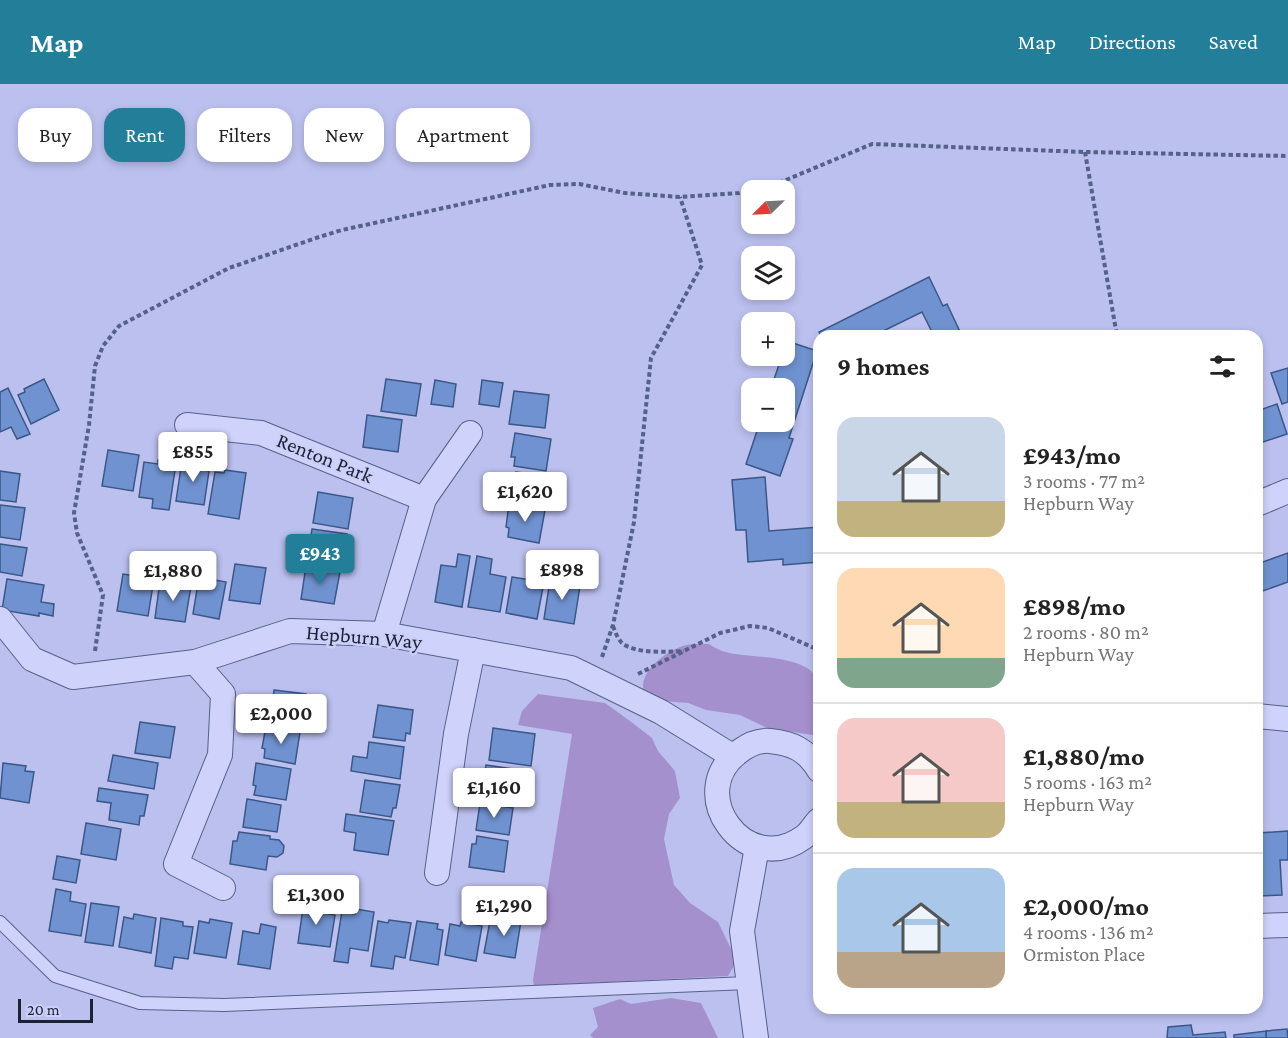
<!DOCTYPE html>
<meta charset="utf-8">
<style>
body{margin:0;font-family:"Crimson Pro",serif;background:#f6f6f6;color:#222;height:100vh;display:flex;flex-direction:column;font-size:22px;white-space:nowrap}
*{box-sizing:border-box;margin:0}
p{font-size:20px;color:#767676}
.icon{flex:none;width:33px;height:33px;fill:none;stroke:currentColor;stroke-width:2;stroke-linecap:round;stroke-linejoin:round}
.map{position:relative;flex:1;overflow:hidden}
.sheet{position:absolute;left:813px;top:246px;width:450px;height:684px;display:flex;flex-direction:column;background:#fff;border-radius:18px;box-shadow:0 3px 9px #0003}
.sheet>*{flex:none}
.banner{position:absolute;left:18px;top:24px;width:570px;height:54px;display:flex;gap:12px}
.needle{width:39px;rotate:246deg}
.tools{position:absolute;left:741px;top:96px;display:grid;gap:12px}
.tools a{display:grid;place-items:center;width:54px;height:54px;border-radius:12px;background:#fff;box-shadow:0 3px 9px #0003;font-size:30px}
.scale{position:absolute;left:18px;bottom:15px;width:75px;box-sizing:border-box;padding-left:6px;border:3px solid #1b2236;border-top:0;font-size:16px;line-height:21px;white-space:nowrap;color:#1b2236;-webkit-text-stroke:4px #cccff7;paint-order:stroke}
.price{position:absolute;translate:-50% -51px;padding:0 14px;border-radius:6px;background:#fff;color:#222;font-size:20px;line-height:39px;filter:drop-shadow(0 2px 3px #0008)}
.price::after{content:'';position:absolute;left:50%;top:36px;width:18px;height:14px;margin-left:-9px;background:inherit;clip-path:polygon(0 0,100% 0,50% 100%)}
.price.current{background:#237f99;color:#fff}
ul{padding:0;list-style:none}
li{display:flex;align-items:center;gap:18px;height:150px;padding:0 24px}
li+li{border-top:2px solid #e0e0e0}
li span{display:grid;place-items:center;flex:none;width:168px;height:120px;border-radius:18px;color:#555}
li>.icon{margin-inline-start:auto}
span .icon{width:72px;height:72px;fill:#fffc;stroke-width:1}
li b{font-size:26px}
h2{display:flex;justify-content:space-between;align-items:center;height:72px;padding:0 24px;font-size:26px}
.tag{padding:0 21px;border-radius:18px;background:#fff;box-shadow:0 3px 9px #0003;font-size:21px;line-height:54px}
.tag.current{background:#237f99;color:#fff}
header{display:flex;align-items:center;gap:36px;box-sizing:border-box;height:84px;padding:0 30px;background:#237f99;color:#fff}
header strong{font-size:28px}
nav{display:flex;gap:33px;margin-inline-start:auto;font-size:21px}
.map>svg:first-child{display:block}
</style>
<header>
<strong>Map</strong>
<nav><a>Map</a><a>Directions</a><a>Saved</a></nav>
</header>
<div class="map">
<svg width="1288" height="954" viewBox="0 0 1288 954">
<rect width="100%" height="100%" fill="#bcc0ef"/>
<!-- green -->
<g fill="#a590ce">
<path d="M709,560C714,563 720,567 726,568C750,575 812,569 819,600C822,616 819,636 819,652L767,644L740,631L706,626L688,619L649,616C630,596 661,570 680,563C688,559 700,560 709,560Z"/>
<path d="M538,610L605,619L630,637L652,654L658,667L675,687L680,714L669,730L664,755L674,801L690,819L718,838L737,877L728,892L534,902L533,896L572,650L518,641L522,627Z"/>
<path d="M671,914L701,919L718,954H593L590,951L598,943L593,924L620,915L631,920Z"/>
</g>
<!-- building -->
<g fill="#7092d0" stroke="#3a5788" stroke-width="1.5">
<path d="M929,193L943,222L947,220L962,252H934L922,228L873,252H821L819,248Z"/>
<path d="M787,257L817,267L789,354L793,355L780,392L746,380L760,338H784V304H771L782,272H784Z"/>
<path d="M1288,284V318L1282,320L1271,289Z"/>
<path d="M44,295L59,326L31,340L18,311L25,308L24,305Z"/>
<path d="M386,295L421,300L416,332L381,327Z"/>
<path d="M435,296L456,300L453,323L431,320Z"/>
<path d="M482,296L503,299L499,323L479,320Z"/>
<path d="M8,304L30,350L17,355L11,343L0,348V308Z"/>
<path d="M514,307L549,311L545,344L509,340Z"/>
<path d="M1277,320L1287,350L1257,360V327Z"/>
<path d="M367,331L402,336L398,368L363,363Z"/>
<path d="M515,349L551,355L546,387L514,382L515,373H511Z"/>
<path d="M108,366L139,371L133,407L102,402Z"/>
<path d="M158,376L172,378L171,386H175L169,426L152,424L153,415L139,413L144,378L158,380Z"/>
<path d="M182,377L207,381L206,386L209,387L204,421L176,417Z"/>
<path d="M225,386L246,389L239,435L208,430L215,388L224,389Z"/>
<path d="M0,387L20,390L16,418L0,416Z"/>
<path d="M516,388L550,393L546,421L512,416Z"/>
<path d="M765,393L769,447L819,443V478L783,481V475L748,478L746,446H736L732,396Z"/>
<path d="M318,408L353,414L348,445L313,439Z"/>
<path d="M509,420L545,426L539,459L508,453L509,444L506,443Z"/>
<path d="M0,421L25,424L20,456L0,453Z"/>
<path d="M312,445L347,450L342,483L307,477Z"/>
<path d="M0,460L27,464L22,492L0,488Z"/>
<path d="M1288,469V498L1257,509V480Z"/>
<path d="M458,470L470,472L462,523L435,518L441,481L456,483Z"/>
<path d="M477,472L492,475L490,490L506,493L500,528L468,523Z"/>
<path d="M235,480L266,484L260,520L229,516Z"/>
<path d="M306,482L340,488L334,520L301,515Z"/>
<path d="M123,490L154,495L148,532L117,527Z"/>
<path d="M551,490L565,492L563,500L580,502L574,540L544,535Z"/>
<path d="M199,493L226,498L219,535L193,530Z"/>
<path d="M512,493L544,498L537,535L506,529Z"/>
<path d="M7,495L44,501L41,518L54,520L53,532L39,529V532L2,526Z"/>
<path d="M160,497L191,502L185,538L155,534Z"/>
<path d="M274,606L306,610L302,642L266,636L269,614L273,615Z"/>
<path d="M378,621L413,626L410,650L406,649L405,657L373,653Z"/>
<path d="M140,638L175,643L170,674L135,669Z"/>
<path d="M266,642L300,648L295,680L264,674L265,665L262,664Z"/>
<path d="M493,644L535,650L531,682L489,676Z"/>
<path d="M369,658L404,663L400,695L351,687L353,672L367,674Z"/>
<path d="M113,671L158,679L154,705L108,697Z"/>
<path d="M3,679L26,682L25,687L34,688L29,719L0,714Z"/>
<path d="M256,679L291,685L286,716L254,711L256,702L253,701Z"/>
<path d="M486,681L520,686L515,719L484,714L486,704H482Z"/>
<path d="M365,696L400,701L396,724H393L391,733L360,728Z"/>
<path d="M99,704L148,711L144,732H140L139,741L109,736L111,719L97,717Z"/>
<path d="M247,715L281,721L277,748L243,743Z"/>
<path d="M480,719L513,724L509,751L476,746Z"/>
<path d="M346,730L394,737L388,771L354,766L356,749L344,747Z"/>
<path d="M86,739L121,745L116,776L81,770Z"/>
<path d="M1288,747V776H1280L1282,811L1257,812V784H1260L1258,749Z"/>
<path d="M239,748L270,752V755L279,756L284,762L283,769L277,773L268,772L266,786L230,780L233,757H237Z"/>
<path d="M477,752L508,757L504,788L469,783L472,760H476Z"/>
<path d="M57,772L80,776L76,799L53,795Z"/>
<path d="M56,805L71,808L70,817L86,820L81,852L49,847Z"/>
<path d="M304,817L320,819L318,828L335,831L330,863L298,859Z"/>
<path d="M91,819L119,823L113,862L85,858Z"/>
<path d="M356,825L374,828L368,867L350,864L348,879L334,877L342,827L355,830Z"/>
<path d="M506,829L522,831L515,874L484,869L490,837L504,839Z"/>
<path d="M134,830L156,834L151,869L119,863L124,833L133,835Z"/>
<path d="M161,834L183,838V842L193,843L188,875L174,873L172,885L155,882Z"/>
<path d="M210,835L232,839L226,874L194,869L199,837L209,839Z"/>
<path d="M389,836L411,839L405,874L395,872L393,885L371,882L378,837L388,839Z"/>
<path d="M417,837L438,840L437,845L443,846L438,881L410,876Z"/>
<path d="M461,838L482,842L476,877L445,871L450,840L460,842Z"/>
<path d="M261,840L276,843L270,885L238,880L243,847L259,850Z"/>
<path d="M1191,941L1193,951L1225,948L1226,954H1167L1168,943Z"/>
<path d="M1287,945L1288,954H1266V947Z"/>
<path d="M1266,947V954H1234V951Z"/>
</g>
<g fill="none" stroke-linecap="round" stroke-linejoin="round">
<defs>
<path id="lane" d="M0,838L55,892L140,919L224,921L748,899"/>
<g id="street">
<path d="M187,341L261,349L424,415"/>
<path d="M1257,420L1288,407"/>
<path d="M0,535L32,575L73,593L195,578L290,547L384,550L571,584L661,628L732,672"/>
<path d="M384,550L424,415L470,349"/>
<path d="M195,578L223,610L220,671L176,780L223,804"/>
<path d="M1257,632L1288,635"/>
<path d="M819,686C807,666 792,659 770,657C759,656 748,661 740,667C682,708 746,796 804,753C810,749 814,741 819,736"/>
<path d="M437,789L456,650L473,566"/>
<path d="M1257,842L1288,841"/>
<path d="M756,954L742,847L757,763"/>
</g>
</defs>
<!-- lane casing -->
<use href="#lane" stroke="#556188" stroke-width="14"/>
<!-- street casing -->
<use href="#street" stroke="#556188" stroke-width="26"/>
<!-- path -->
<g stroke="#556188" stroke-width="4" stroke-dasharray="4.5 3" stroke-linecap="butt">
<path d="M1085,68L1117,252"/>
<path d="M613,542C615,548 618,555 622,559C635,570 668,568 684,567"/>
<path d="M95,567L103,511L77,449L74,429L89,341L95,282L103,262L119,242L229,184L319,153L342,146L550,101L579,100L625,109L680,113L739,109L781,98L872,60L1085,68L1288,72"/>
<path d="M602,573L613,541L634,438L651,274L702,181L680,113"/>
<path d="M638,590L720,549L750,542L768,544L819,566"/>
</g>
<!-- lane -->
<use href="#lane" stroke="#cfd2fa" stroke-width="12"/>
<!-- street -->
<use href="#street" stroke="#cfd2fa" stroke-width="24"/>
</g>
<g text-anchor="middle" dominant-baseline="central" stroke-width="5" stroke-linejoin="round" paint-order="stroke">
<!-- street labels -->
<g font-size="21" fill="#1b2236" stroke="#cccff7">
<text transform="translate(325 374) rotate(22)">Renton Park</text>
<text transform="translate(364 553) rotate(5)">Hepburn Way</text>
</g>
</g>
</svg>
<div class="tools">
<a><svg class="needle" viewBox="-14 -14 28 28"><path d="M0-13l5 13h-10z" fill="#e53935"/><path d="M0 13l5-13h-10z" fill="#767676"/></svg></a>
<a><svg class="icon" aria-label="layers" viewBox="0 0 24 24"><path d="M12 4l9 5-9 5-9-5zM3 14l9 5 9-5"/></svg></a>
<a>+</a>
<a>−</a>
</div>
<div class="scale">20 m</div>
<b class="price" style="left:193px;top:399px">£855</b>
<b class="price" style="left:525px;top:439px">£1,620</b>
<b class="price current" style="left:320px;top:501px">£943</b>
<b class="price" style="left:562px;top:517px">£898</b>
<b class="price" style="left:173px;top:518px">£1,880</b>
<b class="price" style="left:281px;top:661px">£2,000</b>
<b class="price" style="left:494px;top:735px">£1,160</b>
<b class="price" style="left:316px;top:842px">£1,300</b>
<b class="price" style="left:504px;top:853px">£1,290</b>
<div class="banner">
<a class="tag">Buy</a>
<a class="tag current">Rent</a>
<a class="tag">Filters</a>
<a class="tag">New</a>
<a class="tag">Apartment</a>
</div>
<section class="sheet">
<h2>9 homes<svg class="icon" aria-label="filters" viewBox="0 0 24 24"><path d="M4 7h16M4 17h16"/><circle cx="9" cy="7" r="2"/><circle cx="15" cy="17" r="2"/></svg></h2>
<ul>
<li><span style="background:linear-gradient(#c9d6e8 70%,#c2b280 0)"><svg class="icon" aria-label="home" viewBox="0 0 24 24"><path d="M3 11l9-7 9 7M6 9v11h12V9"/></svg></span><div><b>£943/mo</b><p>3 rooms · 77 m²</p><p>Hepburn Way</p></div></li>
<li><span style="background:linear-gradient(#ffd9b3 75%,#7fa58c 0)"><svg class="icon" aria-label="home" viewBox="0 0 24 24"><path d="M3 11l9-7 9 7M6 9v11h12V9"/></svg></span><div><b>£898/mo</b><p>2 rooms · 80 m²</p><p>Hepburn Way</p></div></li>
<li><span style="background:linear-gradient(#f6c9c9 70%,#c2b280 0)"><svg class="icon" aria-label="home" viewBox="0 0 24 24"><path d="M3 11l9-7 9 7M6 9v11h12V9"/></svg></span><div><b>£1,880/mo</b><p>5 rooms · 163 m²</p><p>Hepburn Way</p></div></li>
<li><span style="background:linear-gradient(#a9c7e8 70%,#b9a48a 0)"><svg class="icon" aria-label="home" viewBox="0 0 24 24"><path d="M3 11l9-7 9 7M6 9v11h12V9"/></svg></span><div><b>£2,000/mo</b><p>4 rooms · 136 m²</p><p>Ormiston Place</p></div></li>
</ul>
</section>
</div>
